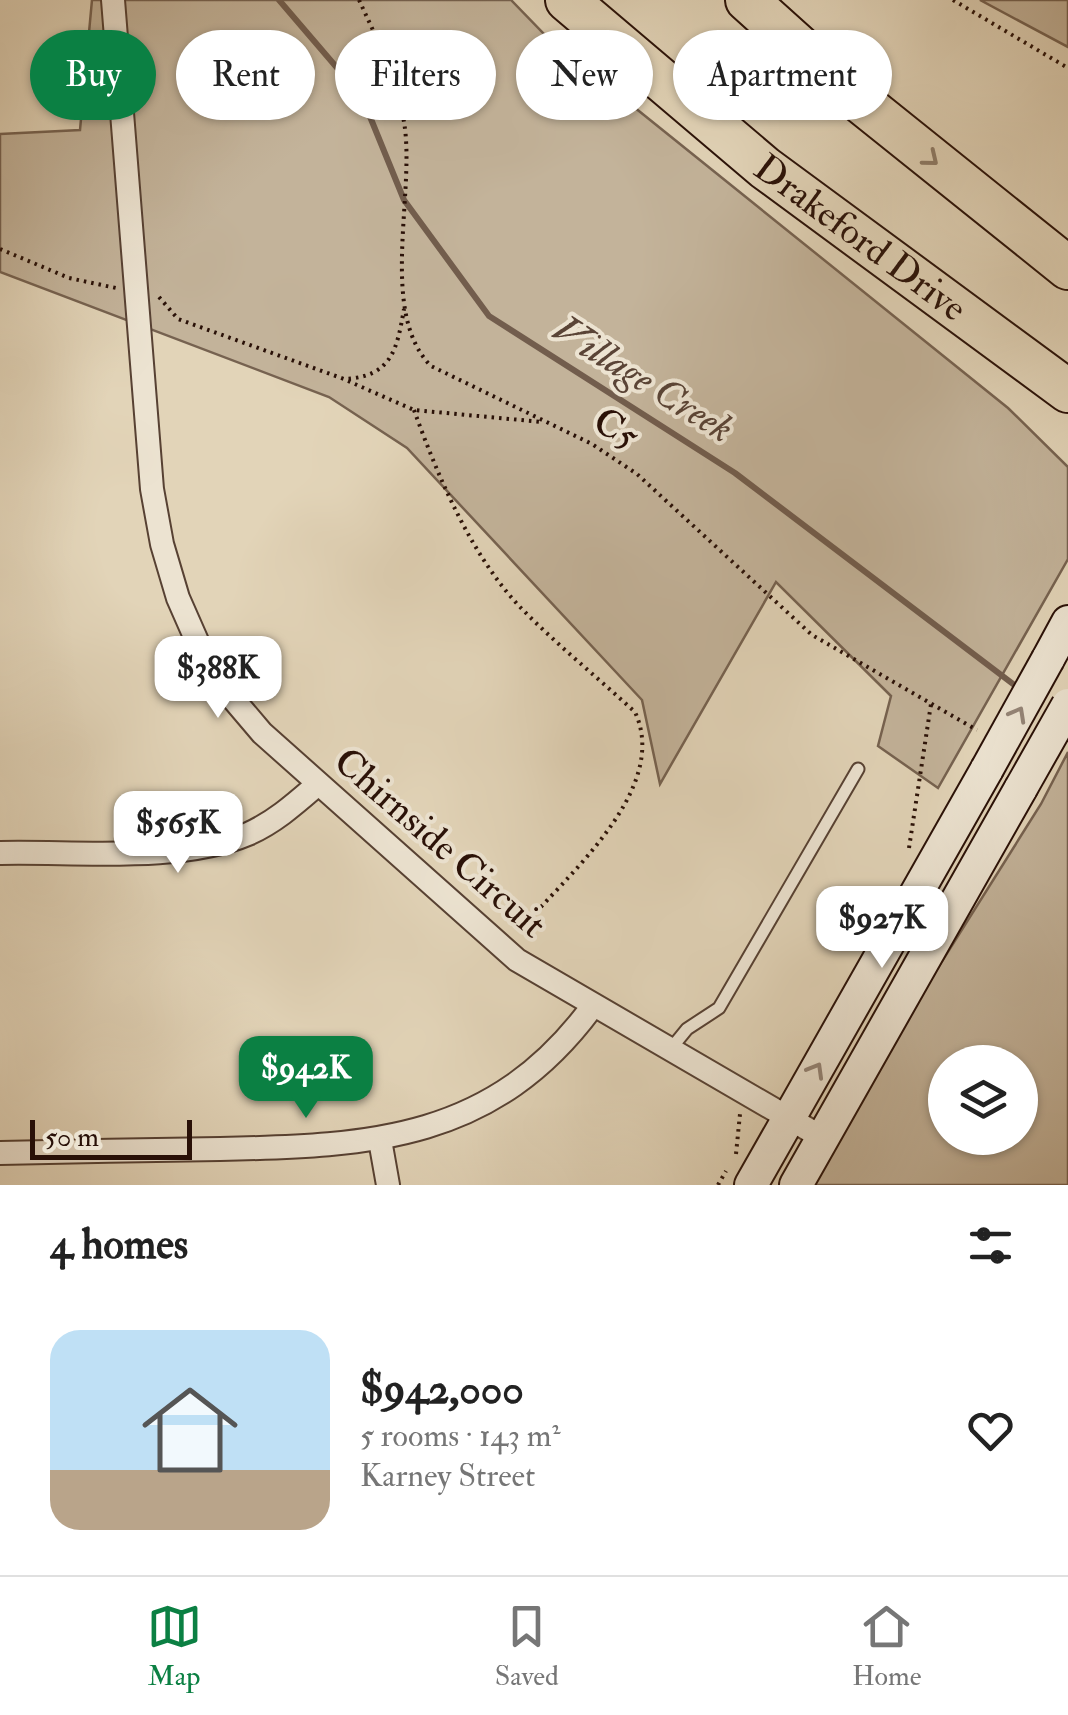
<!DOCTYPE html>
<meta charset="utf-8">
<style>
body{margin:0;font-family:"IM FELL Double Pica",serif;background:#f6f6f6;color:#222;height:100vh;display:flex;flex-direction:column;font-size:38px;white-space:nowrap}
*{box-sizing:border-box;margin:0}
p{font-size:32px;color:#767676}
.icon{flex:none;width:55px;height:55px;fill:none;stroke:currentColor;stroke-width:2;stroke-linecap:round;stroke-linejoin:round}
.map{position:relative;height:1185px;overflow:hidden}
.panel{display:flex;flex-direction:column;background:#fff;flex:1}
.panel>*{flex:none}
.hud{position:absolute;left:30px;top:30px;width:1010px;height:90px;display:flex;gap:20px}
.controls{position:absolute;left:928px;top:1045px;display:grid;gap:20px}
.controls a{display:grid;place-items:center;width:110px;height:110px;border-radius:50%;background:#fff;box-shadow:0 2px 8px #0004;font-size:50px}
.scale{position:absolute;left:30px;bottom:25px;width:162px;box-sizing:border-box;padding-left:10px;border:5px solid #291007;border-top:0;font-size:28px;line-height:35px;white-space:nowrap;color:#291007;-webkit-text-stroke:8px #ece3d1;paint-order:stroke}
.price{position:absolute;translate:-50% -85px;padding:0 22px;border-radius:20px;background:#fff;color:#222;font-size:32px;line-height:65px;filter:drop-shadow(0 2px 5px #0008)}
.price::after{content:'';position:absolute;left:50%;top:60px;width:30px;height:22px;margin-left:-15px;background:inherit;clip-path:polygon(0 0,100% 0,50% 100%)}
.price.current{background:#0b8043;color:#fff}
ul{padding:0;list-style:none}
li{display:flex;align-items:center;gap:30px;height:250px;padding:0 50px}
li span{display:grid;place-items:center;flex:none;width:280px;height:200px;border-radius:30px;color:#555}
li>.icon{margin-inline-start:auto}
span .icon{width:120px;height:120px;fill:#fffc;stroke-width:1}
li b{font-size:42px}
h2{display:flex;justify-content:space-between;align-items:center;height:120px;padding:0 50px;font-size:42px}
.pill{padding:0 35px;border-radius:45px;background:#fff;box-shadow:0 2px 8px #0004;font-size:35px;line-height:90px}
.pill.current{background:#0b8043;color:#fff}
.tabs{display:flex;justify-content:space-around;align-items:center;height:140px;border-top:2px solid #e0e0e0;background:#fff;font-size:28px;color:#767676}
.tabs a{display:grid;justify-items:center;gap:5px}
.tabs .current{color:#0b8043}
.map>svg:first-child{display:block}
</style>
<div class="map">
<svg width="1068" height="1185" viewBox="0 0 1068 1185">
<rect width="100%" height="100%" fill="#e2d4b8"/>
<filter id="stains"><feTurbulence type="fractalNoise" baseFrequency=".002" numOctaves="4"/><feColorMatrix values="0 0 0 0 .2 0 0 0 0 .09 0 0 0 0 .02 0 0 0 .5 -.17"/></filter>
<radialGradient id="worn" r=".72"><stop offset=".6" stop-color="#630" stop-opacity="0"/><stop offset="1" stop-color="#630" stop-opacity=".3"/></radialGradient>
<!-- green -->
<g fill="#c3b39a" stroke="#766250" stroke-width="2.5" fill-rule="evenodd">
<path d="M92,0H511L547,37L1008,408L1068,467V559L938,788L878,746L891,696L776,582L660,784L642,700L407,448L329,397L0,272V134L80,130Z"/>
<path d="M980,0H1068V47Z"/>
<path d="M1068,752V1185H811L900,1028L1041,804ZM945,1062H1020V1138H945Z"/>
</g>
<g fill="none" stroke-linecap="round" stroke-linejoin="round">
<!-- stream -->
<path stroke="#725d4d" stroke-width="6" d="M279,0L362,97L404,200L489,316L735,473L1021,690"/>
<defs>
<path id="lane" d="M669,1051L687,1029L719,1008L858,769"/>
<g id="street">
<path d="M113,0L152,489L162,544L178,598L200,648L228,693L262,733L517,960L823,1138"/>
<path d="M0,853C74,851 180,863 248,834C275,822 296,803 318,784"/>
<path d="M380,1140L388,1185"/>
<path d="M0,1153C73,1151 147,1150 220,1149C372,1146 494,1140 592,1007"/>
</g>
<g id="secondary">
<path d="M1048,659L1068,622"/>
<path d="M751,1185L987,769"/>
<path d="M796,1185L1021,788"/>
</g>
<g id="highway">
<path id="s1" d="M567,0L765,168L1068,391"/>
<path d="M747,0L856,98L1068,268"/>
</g>
</defs>
<!-- lane casing -->
<use href="#lane" stroke="#574133" stroke-width="15"/>
<!-- street casing -->
<use href="#street" stroke="#574133" stroke-width="26"/>
<!-- secondary casing -->
<use href="#secondary" stroke="#291007" stroke-width="36"/>
<!-- highway casing -->
<use href="#highway" stroke="#291007" stroke-width="46"/>
<!-- path -->
<g stroke="#291007" stroke-width="4" stroke-dasharray="2.5 5" stroke-linecap="butt">
<path d="M359,0C377,39 397,79 404,122C416,192 378,313 431,366L592,444L637,474L812,635L977,730"/>
<path d="M953,0L1068,68"/>
<path d="M0,249L69,278L116,288"/>
<path d="M159,297L178,319L344,379C392,377 397,349 404,309"/>
<path d="M348,381L414,410L542,422"/>
<path d="M414,410C438,477 471,555 520,607C556,644 597,677 635,712C671,790 565,877 518,932"/>
<path d="M909,848L931,704"/>
<path d="M736,1154L740,1114"/>
<path d="M718,1185L726,1171"/>
</g>
<!-- lane -->
<use href="#lane" stroke="#ece3d1" stroke-width="11"/>
<!-- street -->
<use href="#street" stroke="#ece3d1" stroke-width="22"/>
<!-- secondary -->
<use href="#secondary" stroke="#ece3d1" stroke-width="32"/>
<!-- highway -->
<use href="#highway" stroke="#e2d4b8" stroke-width="42"/>
<defs>
<g id="secondary-bridge">
<path d="M987,769L1048,659"/>
<path d="M1021,788L1068,705"/>
</g>
</defs>
<!-- secondary-bridge casing -->
<use href="#secondary-bridge" stroke="#291007" stroke-width="36" stroke-linecap="butt"/>
<!-- secondary-bridge -->
<use href="#secondary-bridge" stroke="#ece3d1" stroke-width="32"/>
</g>
<!-- one-way arrows -->
<defs><path id="oneway-chevron" d="M-2-3.5L2.5 0L-2 3.5" fill="none" stroke-width="1.6" stroke-linecap="round" stroke-linejoin="round" transform="scale(2.5)"/></defs>
<use stroke="#8f7c68" href="#oneway-chevron" transform="translate(931 159) rotate(39)"/>
<g stroke="#948476">
<use href="#oneway-chevron" transform="translate(1018 714) rotate(-61)"/>
<use href="#oneway-chevron" transform="translate(816 1070) rotate(-60)"/>
</g>
<g text-anchor="middle" dominant-baseline="central" stroke-width="8" stroke-linejoin="round" paint-order="stroke">
<!-- street labels -->
<g font-size="38" fill="#291007" stroke="#ece3d1">
<text stroke="none"><textPath href="#s1" startOffset="378">Drakeford Drive</textPath></text>
<text transform="translate(616 429) rotate(31)">C5</text>
<text transform="translate(440 843) rotate(41)">Chirnside Circuit</text>
</g>
<!-- water labels -->
<g font-size="40" font-style="italic" fill="#5a4436" stroke="#ece3d1">
<text transform="translate(643 379) rotate(32)">Village Creek</text>
</g>
</g>
<rect width="100%" height="100%" filter="url(#stains)"/>
<rect width="100%" height="100%" fill="url(#worn)"/>
</svg>
<div class="controls">
<a><svg class="icon" aria-label="layers" viewBox="0 0 24 24"><path d="M12 4l9 5-9 5-9-5zM3 14l9 5 9-5"/></svg></a>
</div>
<div class="scale">50 m</div>
<b class="price" style="left:218px;top:721px">$388K</b>
<b class="price" style="left:178px;top:876px">$565K</b>
<b class="price" style="left:882px;top:971px">$927K</b>
<b class="price current" style="left:306px;top:1121px">$942K</b>
<div class="hud">
<a class="pill current">Buy</a>
<a class="pill">Rent</a>
<a class="pill">Filters</a>
<a class="pill">New</a>
<a class="pill">Apartment</a>
</div>
</div>
<section class="panel">
<h2>4 homes<svg class="icon" aria-label="filters" viewBox="0 0 24 24"><path d="M4 7h16M4 17h16"/><circle cx="9" cy="7" r="2"/><circle cx="15" cy="17" r="2"/></svg></h2>
<ul>
<li><span style="background:linear-gradient(#bfe0f5 70%,#b9a48a 0)"><svg class="icon" aria-label="home" viewBox="0 0 24 24"><path d="M3 11l9-7 9 7M6 9v11h12V9"/></svg></span><div><b>$942,000</b><p>5 rooms · 143 m²</p><p>Karney Street</p></div><svg class="icon" aria-label="heart" viewBox="0 0 24 24"><path d="M12 20l-8-8c-3-5 5-10 8-4 3-6 11-1 8 4z"/></svg></li>
</ul>
</section>
<nav class="tabs">
<a class="current"><svg class="icon" aria-label="map" viewBox="0 0 24 24"><path d="M3 6l6-2 6 2 6-2v14l-6 2-6-2-6 2zM9 4v14M15 6v14"/></svg>Map</a>
<a><svg class="icon" aria-label="saved" viewBox="0 0 24 24"><path d="M7 4h10v16l-5-4-5 4z"/></svg>Saved</a>
<a><svg class="icon" aria-label="home" viewBox="0 0 24 24"><path d="M3 11l9-7 9 7M6 9v11h12V9"/></svg>Home</a>
</nav>
